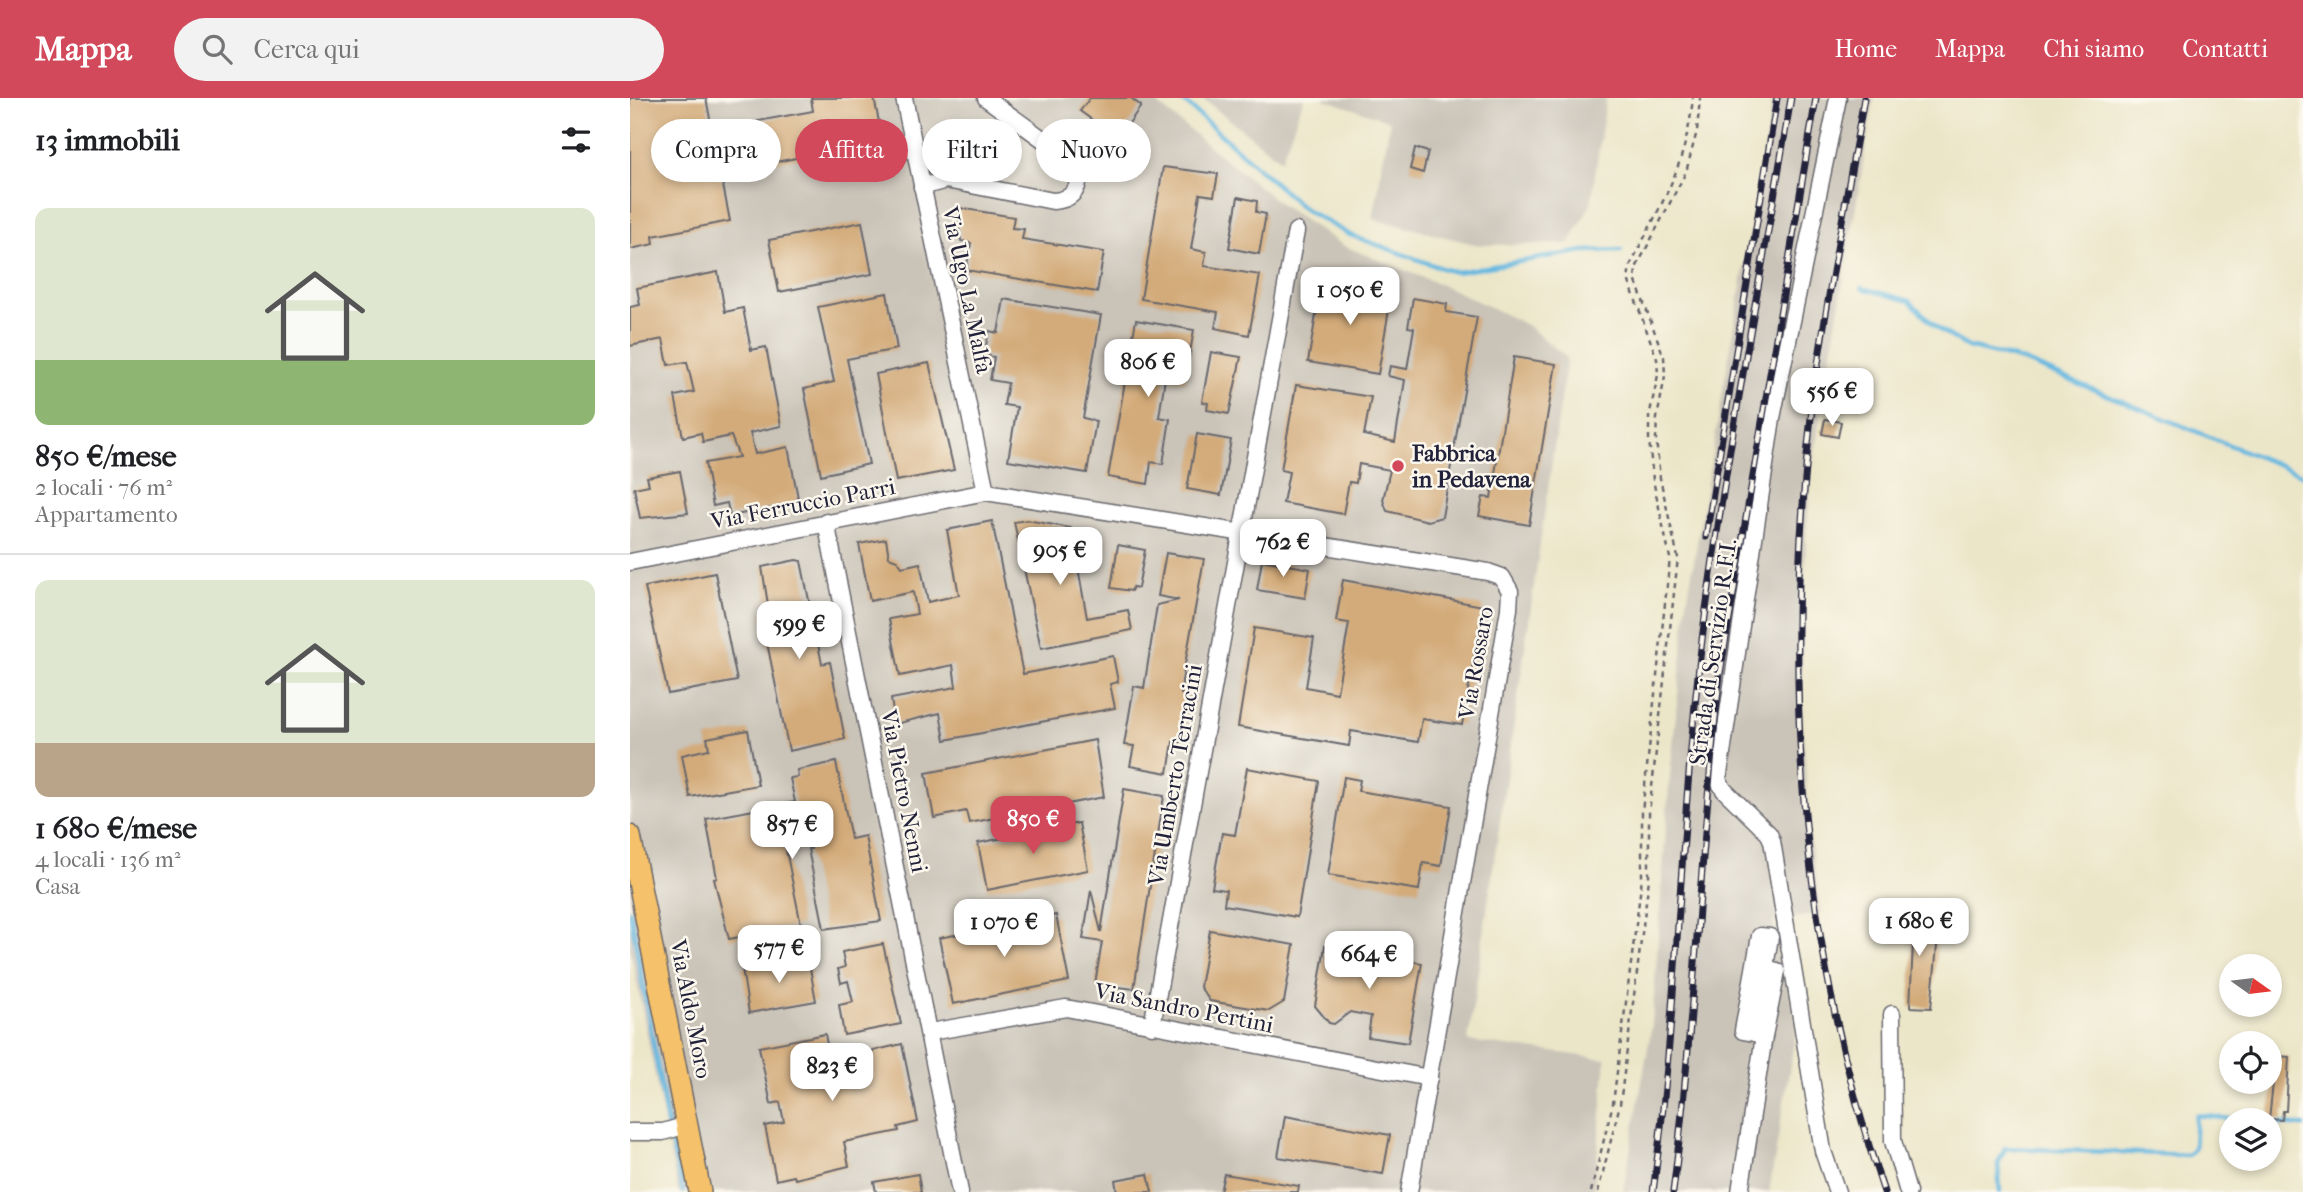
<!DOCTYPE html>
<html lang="it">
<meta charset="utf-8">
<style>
body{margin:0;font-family:"IM FELL French Canon",serif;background:#f2f2f2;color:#202124;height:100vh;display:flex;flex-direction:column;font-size:26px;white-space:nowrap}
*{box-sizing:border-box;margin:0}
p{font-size:23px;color:#757577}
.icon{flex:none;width:38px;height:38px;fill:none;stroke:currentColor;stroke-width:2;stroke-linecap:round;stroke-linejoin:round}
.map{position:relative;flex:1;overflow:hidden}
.side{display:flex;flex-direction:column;background:#fff;width:630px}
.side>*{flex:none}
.top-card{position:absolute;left:21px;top:21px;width:665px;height:63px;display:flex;gap:14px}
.needle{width:46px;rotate:104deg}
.controls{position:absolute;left:1589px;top:856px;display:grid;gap:14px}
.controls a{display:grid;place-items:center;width:63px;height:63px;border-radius:50%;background:#fff;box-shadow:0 4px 10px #0003;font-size:35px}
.price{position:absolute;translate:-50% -60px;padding:0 16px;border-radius:14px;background:#fff;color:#222;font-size:23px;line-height:46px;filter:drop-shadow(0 2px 4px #0008)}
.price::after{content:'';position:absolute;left:50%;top:42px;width:21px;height:16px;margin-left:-10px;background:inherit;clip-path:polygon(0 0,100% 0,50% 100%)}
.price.selected{background:#d1495b;color:#fff}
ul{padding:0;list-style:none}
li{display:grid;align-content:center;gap:14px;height:371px;padding:0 35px}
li+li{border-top:2px solid #e0e0e0}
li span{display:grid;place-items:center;height:217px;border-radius:14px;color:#555}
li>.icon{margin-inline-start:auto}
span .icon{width:126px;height:126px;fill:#fffc;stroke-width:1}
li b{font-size:30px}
h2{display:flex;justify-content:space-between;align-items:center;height:84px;padding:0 35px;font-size:30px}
.tag{padding:0 24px;border-radius:32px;background:#fff;box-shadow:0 4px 10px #0003;font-size:24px;line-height:63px}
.tag.selected{background:#d1495b;color:#fff}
header{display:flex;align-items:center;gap:42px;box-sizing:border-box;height:98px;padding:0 35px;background:#d1495b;color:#fff}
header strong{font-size:33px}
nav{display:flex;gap:38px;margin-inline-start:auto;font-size:24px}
.search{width:490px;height:63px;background:#f2f2f2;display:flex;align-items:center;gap:18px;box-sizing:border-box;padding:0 24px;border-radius:38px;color:#757577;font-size:26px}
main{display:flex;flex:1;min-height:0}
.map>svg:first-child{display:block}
</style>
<header>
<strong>Mappa</strong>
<div class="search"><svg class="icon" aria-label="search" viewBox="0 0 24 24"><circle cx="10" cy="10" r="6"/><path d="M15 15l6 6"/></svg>Cerca qui</div>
<nav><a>Home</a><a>Mappa</a><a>Chi siamo</a><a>Contatti</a></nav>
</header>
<main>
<section class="side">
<h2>13 immobili<svg class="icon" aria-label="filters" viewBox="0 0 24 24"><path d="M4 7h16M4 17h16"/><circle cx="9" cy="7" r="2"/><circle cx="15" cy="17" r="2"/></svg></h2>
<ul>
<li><span style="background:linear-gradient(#dfe7d0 70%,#8fb573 0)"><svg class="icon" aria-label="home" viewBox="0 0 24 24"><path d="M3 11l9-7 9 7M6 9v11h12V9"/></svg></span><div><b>850 €/mese</b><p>2 locali · 76 m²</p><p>Appartamento</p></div></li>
<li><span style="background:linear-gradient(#dfe7d0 75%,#b9a48a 0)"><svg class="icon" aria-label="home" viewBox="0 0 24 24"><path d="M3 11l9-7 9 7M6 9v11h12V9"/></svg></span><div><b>1 680 €/mese</b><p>4 locali · 136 m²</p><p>Casa</p></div></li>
</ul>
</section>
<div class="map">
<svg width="1673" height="1094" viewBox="0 0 1673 1094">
<rect width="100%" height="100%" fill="#fbf7ec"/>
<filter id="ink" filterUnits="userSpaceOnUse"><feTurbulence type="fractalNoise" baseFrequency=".0143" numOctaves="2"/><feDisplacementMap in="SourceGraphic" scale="14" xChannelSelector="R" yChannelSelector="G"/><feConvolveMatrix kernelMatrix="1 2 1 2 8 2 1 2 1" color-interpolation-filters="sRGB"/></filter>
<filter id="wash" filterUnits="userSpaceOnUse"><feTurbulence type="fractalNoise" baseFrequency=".00686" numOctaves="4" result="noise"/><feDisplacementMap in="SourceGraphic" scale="28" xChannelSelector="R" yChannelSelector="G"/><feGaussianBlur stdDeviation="1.57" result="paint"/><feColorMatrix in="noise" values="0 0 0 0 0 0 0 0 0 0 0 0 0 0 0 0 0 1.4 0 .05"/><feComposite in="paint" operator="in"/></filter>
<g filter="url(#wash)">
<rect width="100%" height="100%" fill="#ece6c9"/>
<!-- industrial -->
<g fill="#c9c3b8">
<path d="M0,0H520L653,108L714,148L824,192L897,227L937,260L838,943L976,961L964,1094H48L0,850Z"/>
<path d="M572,0H674L651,62Z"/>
<path d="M691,0H976L961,106L939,146L848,147L743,121L760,23Z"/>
<path d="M1143,0H1244L1183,363L1176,438L1171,598L1179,735L1191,816L1144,823L1167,926L1139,1094H993L1022,926L1039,688L1057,504Z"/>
</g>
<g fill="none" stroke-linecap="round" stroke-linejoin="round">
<!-- stream -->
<g stroke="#65b8e0" stroke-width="4.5">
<path d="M550,0L674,111L720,137L814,171L826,174L954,153L991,152"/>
<path d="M1232,190L1280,203L1308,231L1338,249L1391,262L1673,377"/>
<path d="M0,813L38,1030L53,1094"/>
<path d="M1640,1025L1673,1028"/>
<path d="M1370,1094L1368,1066L1375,1050L1558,1057L1564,1051L1566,1017L1612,1022"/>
</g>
</g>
<g id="blocks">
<!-- building -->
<g fill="#d3ab7a">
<path d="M0,0H76L100,123L23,138L24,146L0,151Z"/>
<path d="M181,0H244L253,43L198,54L199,63L183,66L181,57L131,67L123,24L183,13Z"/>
<path d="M460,0H501L511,8L488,41L450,13Z"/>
<path d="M785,50L798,54L793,75L780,71Z"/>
<path d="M533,69L588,76L584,98L570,96L561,151L576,154L574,168L630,177L619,237L585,230L588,214L511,201Z"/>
<path d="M608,99L627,103L626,114L636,116L629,156L599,150Z"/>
<path d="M330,110L384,119L382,130L394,131L392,141L474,154L467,194L336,172L341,145L331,143L328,123Z"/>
<path d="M232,124L242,176L149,194L139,142Z"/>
<path d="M88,174L95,214L113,210L121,252L136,249L151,328L120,335L125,356L158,349L169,405L100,418L97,405L83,408L75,365L109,359L101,338L73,344L71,335L53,339L45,298L64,294L57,264L38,267L33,241L0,248V209L10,207L7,190Z"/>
<path d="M692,182L762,194L748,276L678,264Z"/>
<path d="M257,195L267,251L217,261L239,366L191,377L174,291L204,284L188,209Z"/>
<path d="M783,200L817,206L816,214L847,219L812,419L798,423L757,413L753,402L760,372L729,366L726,385L719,384L713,416L653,405L659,374L651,372L666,287L741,299L734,337L765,344L775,282L758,278L760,268L777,271L784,230L778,229Z"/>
<path d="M374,201L471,217L453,320L466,323L457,375L378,362L387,309L374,307L378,285L360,282L364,259L354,257L359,233L368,235Z"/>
<path d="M506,222L564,232L555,283L535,280L529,319L540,321L533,366L521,364L518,386L478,379Z"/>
<path d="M581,254L611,259L599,316L577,312L578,305L572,304Z"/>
<path d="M884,259L926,266L899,427L849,418L853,399L861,400Z"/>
<path d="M299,265L324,372L266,383L246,276Z"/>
<path d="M1195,321L1211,324L1208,339L1192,336Z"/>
<path d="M567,336L601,342L591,397L557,391Z"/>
<path d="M50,373L58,415L10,420L4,390L19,387L17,379Z"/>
<path d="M397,422L441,430L457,520L498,512L502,532L411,550L384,424Z"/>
<path d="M362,423L393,576L483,558L488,584L480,586L485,610L315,642L310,615L265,626L261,601L326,589L323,567L270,578L259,521L287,516L283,494L240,503L229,446L256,441L259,459L267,462L272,469L290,465L298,504L329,497L317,432Z"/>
<path d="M488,447L515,452L508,490L503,489L501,493L481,490Z"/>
<path d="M536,455L574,461L552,583L551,596L558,597L550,645L543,644L538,675L500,668L504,648L494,647L504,588L514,590L527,507L549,502L528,498Z"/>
<path d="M166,462L171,463L192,566L200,564L215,641L159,653L131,515L139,513L132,469Z"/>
<path d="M632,462L680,471L675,500L627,492Z"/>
<path d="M85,475L107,583L38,596L15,489Z"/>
<path d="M713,482L853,508L832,627L792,621L788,644L721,633L719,648L608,629L624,530L684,540L676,589L707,595L719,525L706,523Z"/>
<path d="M118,632L128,687L60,699L52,657L79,651L77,640Z"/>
<path d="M465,642L474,699L339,725L336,713L304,720L296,675Z"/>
<path d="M206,664L221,741L235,738L251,823L194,831L178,751H181L177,727L152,732L171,827L99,841L84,781L87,780L76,721L165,704L160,680L168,679L167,672Z"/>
<path d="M617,670L689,683L667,819L594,807L596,792L582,790L592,735L605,737Z"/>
<path d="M714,679L730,682L728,693L821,708L811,768L793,765L789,792L698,777Z"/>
<path d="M494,691L534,698L504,891L465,886L472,844L453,841L461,792L471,834Z"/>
<path d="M449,725L458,772L357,792L348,745Z"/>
<path d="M426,817L439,883L323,906L309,840Z"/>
<path d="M1262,821L1309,827L1301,910L1280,909L1283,845L1260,843Z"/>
<path d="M580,832L664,847L654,904L639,913L580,903L570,889Z"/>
<path d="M253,846L271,926L214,937L209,907L223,904L218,883L211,885L208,871L215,869L212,854Z"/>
<path d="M695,848L792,865L778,945L738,939L741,918L720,914L704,926L699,925L685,908Z"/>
<path d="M178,859L186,903L119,915L112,870Z"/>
<path d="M195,936L200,963L272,946L288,1024L268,1029L269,1033L214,1044L219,1068L165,1081L164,1078L146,1082L135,1028L154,1024L150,1004L141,1006L129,949Z"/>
<path d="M1646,958L1659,959L1656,1013H1653L1652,1022L1639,1021Z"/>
<path d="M655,1018L760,1037L753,1076L648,1059Z"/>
<path d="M288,1076L291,1094H246L244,1084Z"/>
<path d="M518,1076L522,1094H487L485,1082Z"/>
<path d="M594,1076L669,1088L668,1094H590Z"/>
</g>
</g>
</g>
<g filter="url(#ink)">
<use href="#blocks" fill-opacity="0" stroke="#69676d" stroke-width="2"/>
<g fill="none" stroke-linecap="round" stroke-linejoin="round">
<defs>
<g id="minor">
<path d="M274,0L356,394"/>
<path d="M292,89L316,82L423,103C439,102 448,95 449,78L440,61L356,0"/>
<path d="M196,424L330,1094"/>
<path d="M0,464L356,394L858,474L872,479L880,493L879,511L779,1094"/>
<path d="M1130,838L1140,839L1124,935L1113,933Z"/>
<path d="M1262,916L1263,1043L1278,1094"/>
<path d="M522,928L666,133"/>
<path d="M300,934L436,910L799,980"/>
<path d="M1127,936L1134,938L1147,873L1135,870"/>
<path d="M0,1034H33L57,1027"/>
<path d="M1110,1094L1134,938"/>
<path d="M1207,1094L1193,1053L1142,743L1139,736L1094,692L1088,682L1142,320L1208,0"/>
</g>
<path id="major" d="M0,738L70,1094"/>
</defs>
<!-- minor casing -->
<use href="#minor" stroke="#69676d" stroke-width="19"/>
<!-- major casing -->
<use href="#major" stroke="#69676d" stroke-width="24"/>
<!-- path -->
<g stroke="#69676d" stroke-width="2.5" stroke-dasharray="5 5" stroke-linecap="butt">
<path d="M961,1094L983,1005L1012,780V714L1040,460L1023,382L1019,341V319L1028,277L1027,261L998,181L1000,168C1031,104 1055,74 1063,0"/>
<path d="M968,1094L990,1006L1019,781V715L1048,460L1030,380L1026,341L1027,320L1035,278L1034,259L1005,181L1006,170L1056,74L1067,33L1070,0"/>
</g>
<!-- minor -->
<use href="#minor" stroke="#fff" stroke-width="16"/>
<!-- major -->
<use href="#major" stroke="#f5c16b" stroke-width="21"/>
<defs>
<g id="rail">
<path d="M1234,0C1217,100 1196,201 1183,302C1151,570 1167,838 1254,1094"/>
<path d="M1076,439L1147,0"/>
<path d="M1023,1094C1048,911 1050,725 1072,542C1095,360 1131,180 1161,0"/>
<path d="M1043,1094C1065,922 1070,748 1090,576L1186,0"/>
</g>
</defs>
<!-- rail casing -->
<use href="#rail" stroke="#22223b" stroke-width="7"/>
<!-- rail -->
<use href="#rail" stroke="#fbf7ec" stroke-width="4.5" stroke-dasharray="13" stroke-linecap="butt"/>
</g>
</g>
<!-- markers -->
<circle fill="#d1495b" stroke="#fbf7ec" stroke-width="2.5" cx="768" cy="368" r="7"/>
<g text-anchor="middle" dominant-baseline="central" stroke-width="5" stroke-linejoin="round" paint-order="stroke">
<!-- street labels -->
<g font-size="23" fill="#22223b" stroke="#fbf7ec">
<text transform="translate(337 192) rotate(78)">Via Ugo La Malfa</text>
<text transform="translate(173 406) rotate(-11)">Via Ferruccio Parri</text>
<text transform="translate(1083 554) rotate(-82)">Strada di Servizio R.F.I.</text>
<text transform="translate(846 565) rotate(-80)">Via Rossaro</text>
<text transform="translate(545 677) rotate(-80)">Via Umberto Terracini</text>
<text transform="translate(274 693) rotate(79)">Via Pietro Nenni</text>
<text transform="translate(554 910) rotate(11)">Via Sandro Pertini</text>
<text transform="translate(61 911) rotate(79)">Via Aldo Moro</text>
</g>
<!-- poi labels -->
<g font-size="23" font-weight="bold" fill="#22223b" stroke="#fbf7ec" text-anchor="start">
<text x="782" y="355">Fabbrica<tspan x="782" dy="26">in Pedavena</tspan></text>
</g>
</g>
</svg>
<div class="controls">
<a><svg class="needle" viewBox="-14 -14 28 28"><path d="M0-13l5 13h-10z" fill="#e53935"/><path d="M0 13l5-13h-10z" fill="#757577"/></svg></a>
<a><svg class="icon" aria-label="locate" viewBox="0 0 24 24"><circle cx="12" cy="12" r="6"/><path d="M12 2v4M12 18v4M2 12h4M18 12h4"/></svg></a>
<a><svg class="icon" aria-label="layers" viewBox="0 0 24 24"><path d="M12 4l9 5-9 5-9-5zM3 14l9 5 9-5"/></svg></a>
</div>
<b class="price" style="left:720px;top:229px">1 050 €</b>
<b class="price" style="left:518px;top:301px">806 €</b>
<b class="price" style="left:1202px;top:330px">556 €</b>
<b class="price" style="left:653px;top:481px">762 €</b>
<b class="price" style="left:430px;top:489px">905 €</b>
<b class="price" style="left:169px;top:563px">599 €</b>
<b class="price selected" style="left:403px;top:758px">850 €</b>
<b class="price" style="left:162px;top:763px">857 €</b>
<b class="price" style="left:1289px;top:860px">1 680 €</b>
<b class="price" style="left:374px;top:861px">1 070 €</b>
<b class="price" style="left:149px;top:887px">577 €</b>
<b class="price" style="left:739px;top:893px">664 €</b>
<b class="price" style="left:202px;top:1005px">823 €</b>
<div class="top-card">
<a class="tag">Compra</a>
<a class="tag selected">Affitta</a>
<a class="tag">Filtri</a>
<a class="tag">Nuovo</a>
</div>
</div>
</main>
